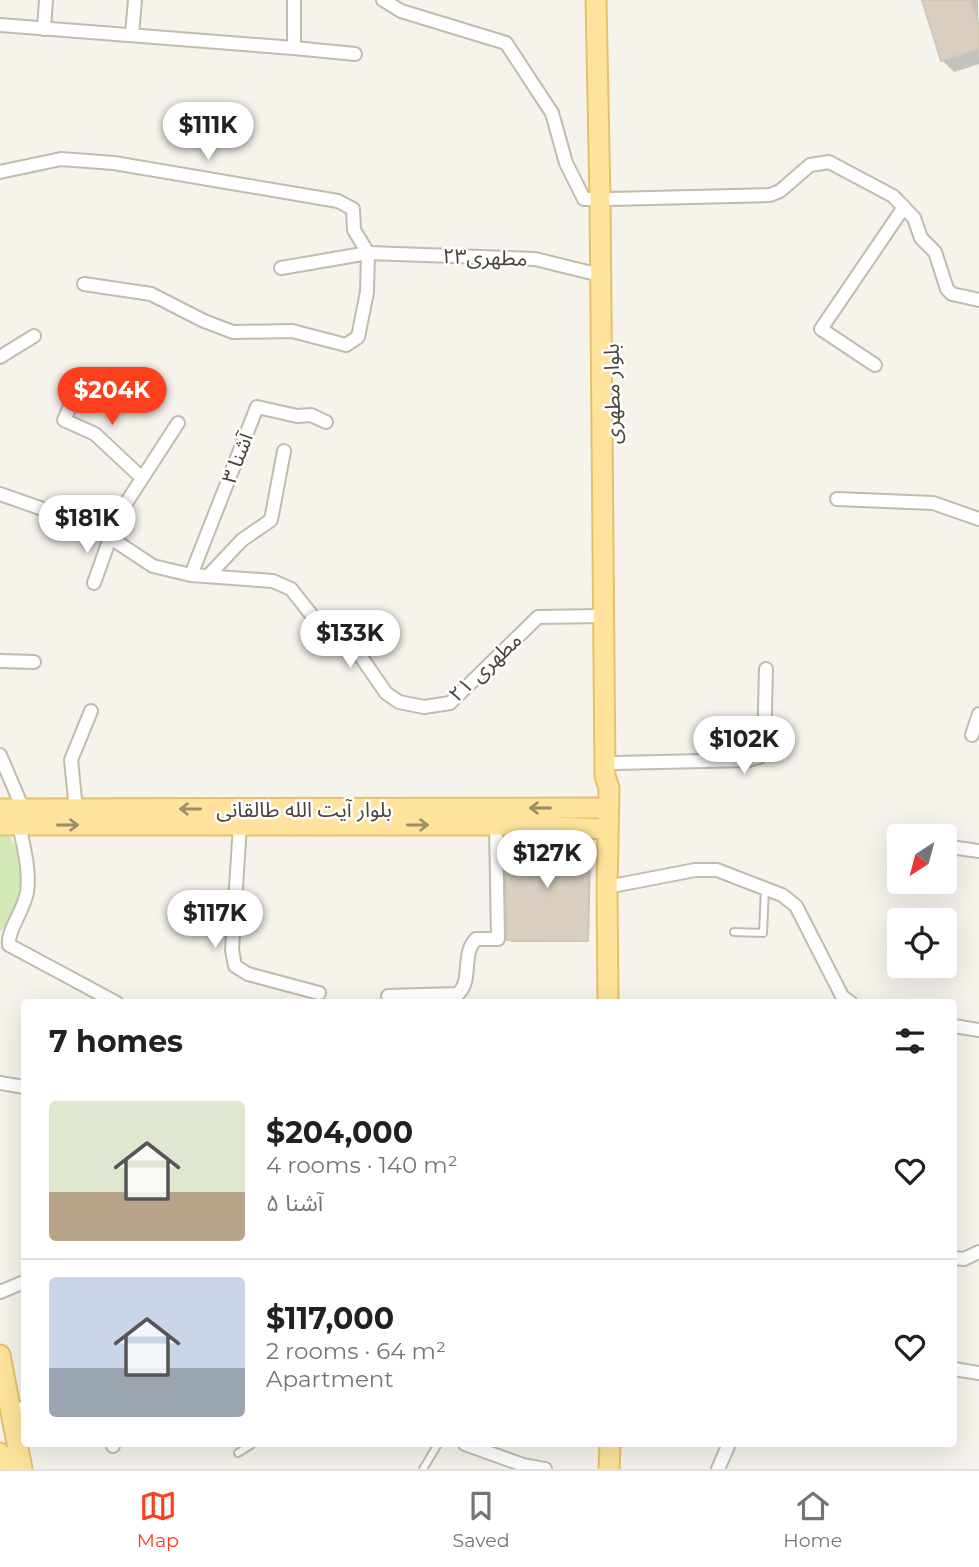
<!DOCTYPE html>
<meta charset="utf-8">
<style>
body{margin:0;font-family:Montserrat,"Noto Sans Arabic",sans-serif;background:#f2f2f2;color:#202124;height:100vh;display:flex;flex-direction:column;font-size:26px;white-space:nowrap}
*{box-sizing:border-box;margin:0}
p{font-size:23px;color:#757577}
.icon{flex:none;width:38px;height:38px;fill:none;stroke:currentColor;stroke-width:2;stroke-linecap:round;stroke-linejoin:round}
.map{position:relative;flex:1;overflow:hidden}
.sheet{position:absolute;left:21px;top:999px;width:936px;height:448px;display:flex;flex-direction:column;background:#fff;border-radius:7px;box-shadow:0 7px 28px #0002}
.sheet>*{flex:none}
.needle{width:46px;rotate:216deg}
.tools{position:absolute;left:887px;top:824px;display:grid;gap:14px}
.tools a{display:grid;place-items:center;width:70px;height:70px;border-radius:7px;background:#fff;box-shadow:0 7px 28px #0002;font-size:35px}
.price{position:absolute;translate:-50% -60px;padding:0 16px;border-radius:24px;background:#fff;color:#222;font-size:23px;line-height:46px;filter:drop-shadow(0 2px 4px #0008)}
.price::after{content:'';position:absolute;left:50%;top:42px;width:21px;height:16px;margin-left:-10px;background:inherit;clip-path:polygon(0 0,100% 0,50% 100%)}
.price.active{background:#fc3f1d;color:#fff}
ul{padding:0;list-style:none}
li{display:flex;align-items:center;gap:21px;height:175px;padding:0 28px}
li+li{border-top:2px solid #e0e0e0}
li span{display:grid;place-items:center;flex:none;width:196px;height:140px;border-radius:7px;color:#555}
li>.icon{margin-inline-start:auto}
span .icon{width:84px;height:84px;fill:#fffc;stroke-width:1}
li b{font-size:30px}
h2{display:flex;justify-content:space-between;align-items:center;height:84px;padding:0 28px;font-size:30px}
.dock{display:flex;justify-content:space-around;align-items:center;height:98px;border-top:2px solid #e0e0e0;background:#fff;font-size:19px;color:#757577}
.dock a{display:grid;justify-items:center;gap:4px}
.dock .active{color:#fc3f1d}
.map>svg:first-child{display:block}
</style>
<div class="map">
<svg width="979" height="1469" viewBox="0 0 979 1469">
<rect width="100%" height="100%" fill="#f6f3ec"/>
<!-- green -->
<path fill="#d2eab5" d="M0,835L10,837C29,866 31,909 0,931Z"/>
<!-- shadow -->
<g fill="#0003">
<path d="M924,0H978L979,64L954,72L942,60Z"/>
<path d="M575,842L591,856L589,942H511L508,939Z"/>
</g>
<!-- building -->
<g fill="#d8cfc1" stroke="#d3c7b4" stroke-width="2">
<path d="M922,0H971L979,27V49L941,61Z"/>
<path d="M505,838L576,840L589,852L588,941L507,940Z"/>
</g>
<g fill="none" stroke-linecap="round" stroke-linejoin="round">
<defs>
<g id="lane">
<path d="M734,932L763,933L765,888"/>
<path d="M238,1453L252,1444"/>
<path d="M423,1469L438,1444"/>
</g>
<g id="street">
<path d="M383,0L401,11L506,43L552,113L566,163L584,199H600"/>
<path d="M0,25L294,48V0"/>
<path d="M44,29L46,0"/>
<path d="M132,35L135,0"/>
<path d="M294,48L355,54"/>
<path d="M0,172L61,159L114,163L338,201L353,209L354,230L368,253"/>
<path d="M610,199L770,195L780,191L810,165L829,162L893,196L914,218L921,238L935,252L947,289L952,294L979,300"/>
<path d="M281,268L368,253L535,259L600,275"/>
<path d="M84,284L151,294L204,321L233,332L292,331L346,345L358,337L367,292L368,253"/>
<path d="M0,357L34,336"/>
<path d="M875,365L821,329L904,207"/>
<path d="M102,383L72,402L64,420L95,434L142,478"/>
<path d="M0,494L94,527L153,566L191,575L273,581L291,589L322,628L348,638L386,693L399,702L424,707L450,703L538,617L602,616"/>
<path d="M837,499L933,503L979,519"/>
<path d="M106,534L178,423"/>
<path d="M191,575L257,407L297,416L311,415L326,422"/>
<path d="M208,576L242,540L271,520L284,451"/>
<path d="M94,583L110,538"/>
<path d="M0,661L34,662"/>
<path d="M972,735L979,714"/>
<path d="M0,755L23,809"/>
<path d="M615,763L748,760L759,757L764,749L766,669"/>
<path d="M76,809L71,760L91,711"/>
<path d="M19,825C24,848 30,870 27,892C24,911 7,930 9,945L117,1003"/>
<path d="M240,825L232,950L235,966L248,974L319,993"/>
<path d="M950,847L979,851"/>
<path d="M607,887L695,870H717L782,895L796,906L842,996L851,1003"/>
<path d="M388,996L458,994C473,980 461,954 476,939H498L496,825"/>
<path d="M954,1026L979,1030"/>
<path d="M0,1083L24,1087"/>
<path d="M954,1258L964,1259L979,1252"/>
<path d="M0,1292L24,1282"/>
<path d="M954,1369L979,1373"/>
<path d="M12,1414L24,1407"/>
<path d="M113,1444V1446"/>
<path d="M465,1444L523,1465L545,1469"/>
<path d="M718,1469L729,1444"/>
</g>
<g id="primary">
<path d="M596,0L600,199L605,776L609,788L607,887L608,1003"/>
<path d="M0,809L608,808"/>
<path d="M0,825H496L607,829"/>
<path d="M0,1355L22,1469"/>
<path d="M0,1453L3,1469"/>
<path d="M609,1469L610,1444"/>
</g>
</defs>
<!-- lane casing -->
<use href="#lane" stroke="#c2bbae" stroke-width="10"/>
<!-- street casing -->
<use href="#street" stroke="#c2bbae" stroke-width="16"/>
<!-- primary casing -->
<use href="#primary" stroke="#e6c16a" stroke-width="23"/>
<!-- lane -->
<use href="#lane" stroke="#fff" stroke-width="6"/>
<!-- street -->
<use href="#street" stroke="#fff" stroke-width="12"/>
<!-- primary -->
<use href="#primary" stroke="#ffe39c" stroke-width="19"/>
</g>
<!-- one-way arrows -->
<defs><path id="oneway-shaft" d="M-6 0H5M1.5-3L5.5 0L1.5 3" fill="none" stroke-width="1.6" stroke-linecap="round" stroke-linejoin="round" transform="scale(1.75)"/></defs>
<g stroke="#9c8c66">
<use href="#oneway-shaft" transform="translate(540 808) rotate(180)"/>
<use href="#oneway-shaft" transform="translate(190 809) rotate(180)"/>
<use href="#oneway-shaft" transform="translate(68 825)"/>
<use href="#oneway-shaft" transform="translate(418 825)"/>
</g>
<g text-anchor="middle" dominant-baseline="central" stroke-width="5" stroke-linejoin="round" paint-order="stroke">
<!-- street labels -->
<g font-size="21" fill="#4b4439" stroke="#fff">
<text transform="translate(485 257) rotate(2)">مطهری۲۳</text>
<text transform="translate(612 394) rotate(-91)">بلوار مطهری</text>
<text transform="translate(237 458) rotate(-69)">آشنا ۳</text>
<text transform="translate(485 667) rotate(-43)">مطهری ۲۱</text>
<text x="304" y="809">بلوار آیت الله طالقانی</text>
</g>
</g>
</svg>
<div class="tools">
<a><svg class="needle" viewBox="-14 -14 28 28"><path d="M0-13l5 13h-10z" fill="#e53935"/><path d="M0 13l5-13h-10z" fill="#757577"/></svg></a>
<a><svg class="icon" aria-label="locate" viewBox="0 0 24 24"><circle cx="12" cy="12" r="6"/><path d="M12 2v4M12 18v4M2 12h4M18 12h4"/></svg></a>
</div>
<b class="price" style="left:208px;top:162px">$111K</b>
<b class="price active" style="left:112px;top:427px">$204K</b>
<b class="price" style="left:87px;top:555px">$181K</b>
<b class="price" style="left:350px;top:670px">$133K</b>
<b class="price" style="left:744px;top:776px">$102K</b>
<b class="price" style="left:547px;top:890px">$127K</b>
<b class="price" style="left:215px;top:950px">$117K</b>
<section class="sheet">
<h2>7 homes<svg class="icon" aria-label="filters" viewBox="0 0 24 24"><path d="M4 7h16M4 17h16"/><circle cx="9" cy="7" r="2"/><circle cx="15" cy="17" r="2"/></svg></h2>
<ul>
<li><span style="background:linear-gradient(#dfe7d0 65%,#b9a48a 0)"><svg class="icon" aria-label="home" viewBox="0 0 24 24"><path d="M3 11l9-7 9 7M6 9v11h12V9"/></svg></span><div><b>$204,000</b><p>4 rooms · 140 m²</p><p>آشنا ۵</p></div><svg class="icon" aria-label="heart" viewBox="0 0 24 24"><path d="M12 20l-8-8c-3-5 5-10 8-4 3-6 11-1 8 4z"/></svg></li>
<li><span style="background:linear-gradient(#c9d6e8 65%,#9aa5b1 0)"><svg class="icon" aria-label="home" viewBox="0 0 24 24"><path d="M3 11l9-7 9 7M6 9v11h12V9"/></svg></span><div><b>$117,000</b><p>2 rooms · 64 m²</p><p>Apartment</p></div><svg class="icon" aria-label="heart" viewBox="0 0 24 24"><path d="M12 20l-8-8c-3-5 5-10 8-4 3-6 11-1 8 4z"/></svg></li>
</ul>
</section>
</div>
<nav class="dock">
<a class="active"><svg class="icon" aria-label="map" viewBox="0 0 24 24"><path d="M3 6l6-2 6 2 6-2v14l-6 2-6-2-6 2zM9 4v14M15 6v14"/></svg>Map</a>
<a><svg class="icon" aria-label="saved" viewBox="0 0 24 24"><path d="M7 4h10v16l-5-4-5 4z"/></svg>Saved</a>
<a><svg class="icon" aria-label="home" viewBox="0 0 24 24"><path d="M3 11l9-7 9 7M6 9v11h12V9"/></svg>Home</a>
</nav>
